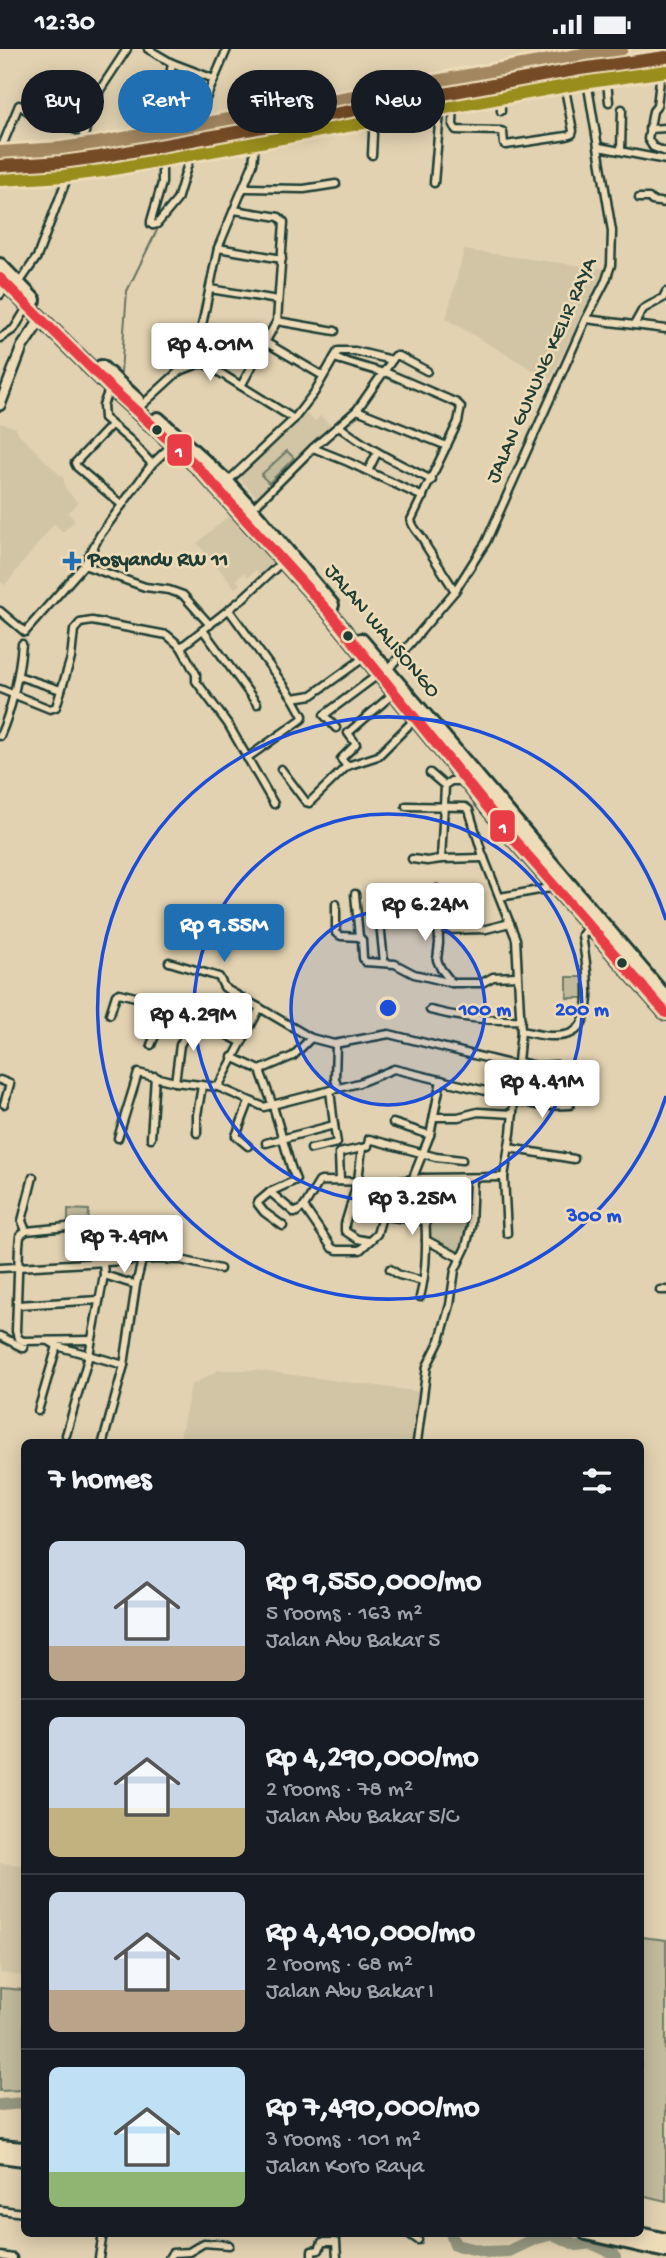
<!DOCTYPE html>
<meta charset="utf-8">
<style>
body{margin:0;font-family:"Gochi Hand",sans-serif;background:#242831;color:#f1f3f6;height:100vh;display:flex;flex-direction:column;font-size:26px;white-space:nowrap}
*{box-sizing:border-box;margin:0}
p{font-size:23px;color:#9ea1a6}
.icon{flex:none;width:38px;height:38px;fill:none;stroke:currentColor;stroke-width:2;stroke-linecap:round;stroke-linejoin:round}
.map{position:relative;flex:1;overflow:hidden}
.panel{position:absolute;left:21px;top:1390px;width:623px;height:798px;display:flex;flex-direction:column;background:#171b24;border-radius:10px;box-shadow:0 4px 18px #0003}
.panel>*{flex:none}
.banner{position:absolute;left:21px;top:21px;width:625px;height:63px;display:flex;gap:14px}
.price{position:absolute;translate:-50% -60px;padding:0 16px;border-radius:7px;background:#fff;color:#222;font-size:23px;line-height:46px;filter:drop-shadow(0 2px 4px #0008)}
.price::after{content:'';position:absolute;left:50%;top:42px;width:21px;height:16px;margin-left:-10px;background:inherit;clip-path:polygon(0 0,100% 0,50% 100%)}
.price.on{background:#1f6fb2;color:#fff}
ul{padding:0;list-style:none}
li{display:flex;align-items:center;gap:21px;height:175px;padding:0 28px}
li+li{border-top:2px solid #363941}
li span{display:grid;place-items:center;flex:none;width:196px;height:140px;border-radius:10px;color:#555}
li>.icon{margin-inline-start:auto}
span .icon{width:84px;height:84px;fill:#fffc;stroke-width:1}
li b{font-size:30px}
h2{display:flex;justify-content:space-between;align-items:center;height:84px;padding:0 28px;font-size:30px}
.tag{padding:0 24px;border-radius:32px;background:#171b24;box-shadow:0 4px 18px #0003;font-size:24px;line-height:63px}
.tag.on{background:#1f6fb2;color:#fff}
.status{display:flex;justify-content:space-between;align-items:center;height:49px;padding:0 35px;background:#171b24;direction:ltr}
.status svg{height:19px;fill:currentColor}
.map>svg:first-child{display:block}
</style>
<div class="status"><b>12:30</b><svg viewBox="0 0 49 12"><path d="M0 12V9h3v3zM5 12V6h3v6zM10 12V3h3v9zM15 12V0h3v12zM26 1h20v11H26zM47 4h2v5h-2z"/></svg></div>
<div class="map">
<svg width="666" height="2209" viewBox="0 0 666 2209">
<rect width="100%" height="100%" fill="#e2d2b1"/>
<filter id="ink" filterUnits="userSpaceOnUse"><feTurbulence type="fractalNoise" baseFrequency=".0143" numOctaves="2"/><feDisplacementMap in="SourceGraphic" scale="14" xChannelSelector="R" yChannelSelector="G"/><feConvolveMatrix kernelMatrix="1 2 1 2 8 2 1 2 1" color-interpolation-filters="sRGB"/></filter>
<g filter="url(#ink)">
<!-- built -->
<g fill="#d2c5a6">
<path d="M464,201L605,220L550,331L446,270Z"/>
<path d="M302,361L315,372L320,367L332,377L324,386L304,402L258,449L237,427Z"/>
<path d="M0,374L15,378L19,385L64,430L65,439L78,454L68,464L75,472L63,483L54,475L5,536L0,532Z"/>
<path d="M233,463L277,515L262,528L256,521L248,528L244,524L236,530L240,535L235,539L197,494Z"/>
<path d="M219,1321H255L423,1343L416,1393H179L191,1336Z"/>
<path d="M0,1814L24,1816V1927L0,1924Z"/>
</g>
<!-- green -->
<g fill="#c1ba9c" stroke="#707c68" stroke-width="2">
<path d="M287,402L294,409L269,434L261,426Z"/>
<rect x="567" y="928" width="17" height="21"/>
<path d="M471,1130C471,1157 473,1183 459,1207L427,1189L426,1132Z"/>
<path d="M68,1160L89,1161L88,1174H68Z"/>
<path d="M641,1888L666,1891V2152L641,2146Z"/>
<path d="M0,1939L24,1941V2041L0,2042Z"/>
</g>
<g fill="none" stroke-linecap="round" stroke-linejoin="round">
<!-- stream -->
<g stroke="#667361" stroke-width="2">
<path d="M198,92L197,82L231,0"/>
<path d="M174,160L181,152L198,97"/>
<path d="M121,323L127,242L159,177"/>
</g>
<!-- river -->
<g stroke="#95977f" stroke-width="12">
<path d="M0,2056L24,2054"/>
<path d="M451,2184L455,2196L487,2203L509,2202L534,2190L553,2185L577,2196L591,2194L613,2204L615,2209"/>
</g>
<defs>
<g id="street">
<path d="M148,0L172,14L214,30"/>
<path d="M662,14L657,57L653,62L648,90L653,98L666,103"/>
<path d="M606,22L609,53"/>
<path d="M500,40L501,62"/>
<path d="M454,48L453,76L456,81L501,82L503,83L504,95L506,96L567,87L572,85L573,82L563,29"/>
<path d="M204,54L227,0"/>
<path d="M649,80L666,79"/>
<path d="M599,98L666,111"/>
<path d="M79,99L171,86L173,72L166,52L172,14"/>
<path d="M621,101L622,60"/>
<path d="M0,102L19,56L32,65L85,84"/>
<path d="M77,104L100,41L127,0"/>
<path d="M372,106L374,63"/>
<path d="M71,119C214,94 356,65 499,41C554,31 610,18 666,14"/>
<path d="M434,134L441,51"/>
<path d="M245,139L304,140L336,135"/>
<path d="M639,149H649L652,152L666,154"/>
<path d="M234,161L279,168L284,173L277,272L241,337"/>
<path d="M153,176L157,175L177,151L193,98"/>
<path d="M153,176L151,175V172L162,134V103"/>
<path d="M218,199L282,210"/>
<path d="M19,234L37,208L72,116"/>
<path d="M210,240L278,251"/>
<path d="M0,246L8,236"/>
<path d="M586,270L666,280"/>
<path d="M277,272L335,282"/>
<path d="M634,276L643,260L663,249L666,243"/>
<path d="M201,281L227,284L262,293"/>
<path d="M0,289L14,280L28,257"/>
<path d="M267,294L323,327"/>
<path d="M334,309L384,324"/>
<path d="M180,322L198,315H206L294,370"/>
<path d="M385,323L457,354L461,358L458,373L411,471C413,482 423,486 426,497L455,542"/>
<path d="M110,338L103,356L104,369L131,392L152,415"/>
<path d="M142,356L179,322L188,309L201,281L218,199L253,115L256,85"/>
<path d="M357,361L447,397"/>
<path d="M111,376L75,414L77,418L122,456"/>
<path d="M339,377C368,400 399,415 432,431"/>
<path d="M313,399L348,413L423,448"/>
<path d="M368,422L377,404"/>
<path d="M227,433L294,370L314,344L338,302H355L392,311"/>
<path d="M251,461L313,399L357,361L395,307H399L427,322"/>
<path d="M84,516L145,538L169,541L183,546L210,576"/>
<path d="M229,561L293,649L303,667L302,670L247,709"/>
<path d="M0,562L25,583L84,516L100,486L152,415L173,395"/>
<path d="M203,581L257,655"/>
<path d="M181,598L241,551L282,513"/>
<path d="M387,622L455,542L486,493L586,270L606,231L611,216L612,182L587,32"/>
<path d="M18,627L61,641"/>
<path d="M0,640L50,660L56,658L71,609L74,581L80,574L92,572L167,586L181,598L196,625V632L228,675L274,755"/>
<path d="M293,649L312,646L365,608"/>
<path d="M336,679L324,666L379,625"/>
<path d="M0,687C13,657 19,627 22,595"/>
<path d="M347,717L341,710L356,695L348,684L394,644"/>
<path d="M281,720L306,753L309,754L347,717L378,707L415,670"/>
<path d="M430,724L445,737L441,810"/>
<path d="M445,736L451,732H463"/>
<path d="M406,757L465,758L469,761L482,804L516,890L521,982L511,1084L504,1128L507,1184"/>
<path d="M412,810L427,812L441,810L484,809"/>
<path d="M437,840L439,894L437,911L441,920L452,934"/>
<path d="M355,845L359,888L362,891L363,909L365,913L395,915L414,925L452,934H482L493,928L517,927"/>
<path d="M500,848L556,838"/>
<path d="M336,855V884L341,887L359,888"/>
<path d="M379,864L384,913"/>
<path d="M438,881L486,880L510,874"/>
<path d="M169,913L219,928L224,938L228,941L260,959"/>
<path d="M430,961C460,969 490,972 521,971"/>
<path d="M110,965L116,946L119,944L168,956L241,993"/>
<path d="M521,982C535,985 551,989 565,986C601,980 585,910 582,886L589,876"/>
<path d="M336,995L335,1030L338,1039"/>
<path d="M151,996L168,956"/>
<path d="M232,1008L260,1021L273,1057L291,1118L296,1131L270,1143L257,1154L264,1163L283,1177"/>
<path d="M519,1013L537,1017L556,1016"/>
<path d="M260,1021L293,1007L311,989"/>
<path d="M0,1031L10,1035L4,1055"/>
<path d="M175,1033L180,996L195,969"/>
<path d="M218,1038L260,959L311,989L334,995L389,985L518,1017"/>
<path d="M515,1051L543,1057L570,1056"/>
<path d="M434,1068H458L478,1063L513,1065"/>
<path d="M393,1074L430,1086"/>
<path d="M197,1084V1066L202,1037"/>
<path d="M118,1089L138,1024L175,1033L218,1038L264,1058L359,1034L394,1020L515,1049"/>
<path d="M151,1089L155,1027"/>
<path d="M266,1094L334,1076L330,1041"/>
<path d="M248,1097L236,1087L249,1053"/>
<path d="M509,1099L574,1110"/>
<path d="M311,1100L337,1094L334,1076"/>
<path d="M33,1128L22,1172L26,1182L20,1187L19,1197L16,1282L18,1289L23,1292L91,1291"/>
<path d="M412,1131L430,1086L441,1031"/>
<path d="M340,1132L339,1104L362,1099"/>
<path d="M392,1133L377,1185L360,1201H337L332,1199L304,1158L319,1133L321,1132L392,1133L423,1129L504,1128"/>
<path d="M270,1143L295,1164L304,1158"/>
<path d="M382,1167L425,1172"/>
<path d="M26,1182L119,1173L151,1174L136,1236L124,1316L103,1393"/>
<path d="M426,1191L460,1209"/>
<path d="M368,1192L357,1190L345,1182V1175L358,1131L362,1099L368,1097L369,1090L436,1108L462,1111"/>
<path d="M0,1219L158,1210L181,1211L220,1220"/>
<path d="M390,1220L399,1226L423,1232"/>
<path d="M104,1226L136,1236"/>
<path d="M660,1241H666"/>
<path d="M420,1248C430,1210 425,1168 423,1129"/>
<path d="M18,1256L99,1251"/>
<path d="M0,1287L24,1299"/>
<path d="M49,1292L57,1297L124,1316"/>
<path d="M38,1362L57,1297"/>
<path d="M66,1386L89,1306L104,1226L103,1214"/>
<path d="M417,1393L427,1317L440,1291L450,1256L455,1221L466,1198L471,1177L473,1129"/>
<path d="M0,2161L24,2164"/>
<path d="M408,2184L418,2191"/>
<path d="M0,2207L13,2209"/>
<path d="M99,2209L103,2184"/>
<path d="M169,2209L172,2204L189,2203L204,2194L229,2196"/>
<path d="M312,2209V2202L319,2201L322,2193H336L337,2209"/>
</g>
<path id="secondary" d="M0,356L22,298L41,270"/>
<g id="highway">
<path d="M0,216L34,251"/>
<path d="M0,229L110,338L198,418L330,564L509,785L666,964"/>
<path d="M101,318L137,351"/>
<path d="M158,370L227,433L261,471L332,556"/>
<path d="M361,591L666,949"/>
<path d="M0,2098L24,2100"/>
<path d="M0,2107L24,2110"/>
<path d="M586,2184L666,2202"/>
<path d="M635,2184L666,2191"/>
</g>
</defs>
<!-- street casing -->
<use href="#street" stroke="#1f3d34" stroke-width="11"/>
<!-- secondary casing -->
<use href="#secondary" stroke="#1f3d34" stroke-width="14"/>
<!-- highway casing -->
<use href="#highway" stroke="#1f3d34" stroke-width="18"/>
<!-- street -->
<use href="#street" stroke="#eedcb9" stroke-width="6"/>
<!-- secondary -->
<use href="#secondary" stroke="#eedcb9" stroke-width="9"/>
<!-- highway -->
<use href="#highway" stroke="#eedcb9" stroke-width="12"/>
<defs>
<path id="street-bridge" d="M581,0L587,32"/>
</defs>
<!-- street-bridge casing -->
<use href="#street-bridge" stroke="#1f3d34" stroke-width="11" stroke-linecap="butt"/>
<!-- street-bridge -->
<use href="#street-bridge" stroke="#eedcb9" stroke-width="6"/>
<defs>
<path id="bus-1" d="M0,229L110,338L198,418L330,564L509,785L666,964"/>
</defs>
<!-- bus-1 casing -->
<use href="#bus-1" stroke="#eedcb9" stroke-width="16"/>
<!-- bus-1 -->
<use href="#bus-1" stroke="#e83d46" stroke-width="10"/>
<defs>
<path id="rail-1" d="M0,117L62,113L99,108L580,20L666,8"/>
<path id="rail-2" d="M1,131L63,127L102,122L582,34L666,22"/>
<path id="rail-3" d="M0,103L61,99L97,94L577,6L622,0"/>
</defs>
<!-- rail-1 casing -->
<use href="#rail-1" stroke="#eedcb9" stroke-width="18"/>
<!-- rail-2 casing -->
<use href="#rail-2" stroke="#eedcb9" stroke-width="18"/>
<!-- rail-3 casing -->
<use href="#rail-3" stroke="#eedcb9" stroke-width="18"/>
<!-- rail-1 -->
<use href="#rail-1" stroke="#744c28" stroke-width="12"/>
<!-- rail-2 -->
<use href="#rail-2" stroke="#998d1f" stroke-width="12"/>
<!-- rail-3 -->
<use href="#rail-3" stroke="#a38761" stroke-width="12"/>
</g>
</g>
<!-- distance rings -->
<circle cx="388" cy="959" r="97" fill="#1d4ed8" fill-opacity=".12"/>
<g fill="none" stroke="#1d4ed8" stroke-width="3.5">
<circle cx="388" cy="959" r="97"/>
<circle cx="388" cy="959" r="194"/>
<path d="M666 1047A291 291 0 1 1 666 871"/>
</g>
<!-- markers -->
<g fill="#1f3d34" stroke="#eedcb9" stroke-width="2.5">
<circle cx="157" cy="381" r="6"/>
<circle cx="348" cy="587" r="6"/>
<circle cx="622" cy="914" r="6"/>
</g>
<path fill="#1f6fb2" stroke="#eedcb9" stroke-width="2.5" d="M68.5 501.5h7v7h7v7h-7v7h-7v-7h-7v-7h7z"/>
<g text-anchor="middle" dominant-baseline="central" stroke-width="5" stroke-linejoin="round" paint-order="stroke">
<!-- street labels -->
<g font-size="21" fill="#1f3d34" stroke="#eedcb9">
<text transform="translate(543 322) rotate(-66)">JALAN GUNUNG KELIR RAYA</text>
<text transform="translate(381 583) rotate(50)">JALAN WALISONGO</text>
</g>
<!-- poi labels -->
<g font-size="21" font-weight="bold" fill="#1f3d34" stroke="#eedcb9" text-anchor="start">
<text x="88" y="512">Posyandu RW 11</text>
</g>
</g>
<circle cx="388" cy="959" r="10" fill="#1d4ed8" stroke="#eedcb9" stroke-width="3.5"/>
<g font-size="21" text-anchor="middle" font-weight="bold" fill="#1d4ed8" stroke="#eedcb9" stroke-width="5" stroke-linejoin="round" paint-order="stroke">
<text x="485" y="966">100 m</text>
<text x="582" y="966">200 m</text>
<text x="594" y="1172">300 m</text>
</g>
<g stroke="#eedcb9" stroke-width="2.5">
<rect x="166" y="384" width="27" height="34" rx="7" fill="#e83d46"/>
<rect x="489" y="760" width="27" height="34" rx="7" fill="#e83d46"/>
</g>
<g font-size="19" text-anchor="middle" font-weight="bold" fill="#fff">
<text x="179" y="408">1</text>
<text x="503" y="784">1</text>
</g>
</svg>
<b class="price" style="left:210px;top:334px">Rp 4.01M</b>
<b class="price" style="left:425px;top:894px">Rp 6.24M</b>
<b class="price on" style="left:224px;top:915px">Rp 9.55M</b>
<b class="price" style="left:193px;top:1004px">Rp 4.29M</b>
<b class="price" style="left:542px;top:1071px">Rp 4.41M</b>
<b class="price" style="left:412px;top:1188px">Rp 3.25M</b>
<b class="price" style="left:124px;top:1226px">Rp 7.49M</b>
<div class="banner">
<a class="tag">Buy</a>
<a class="tag on">Rent</a>
<a class="tag">Filters</a>
<a class="tag">New</a>
</div>
<section class="panel">
<h2>7 homes<svg class="icon" aria-label="filters" viewBox="0 0 24 24"><path d="M4 7h16M4 17h16"/><circle cx="9" cy="7" r="2"/><circle cx="15" cy="17" r="2"/></svg></h2>
<ul>
<li><span style="background:linear-gradient(#c9d6e8 75%,#b9a48a 0)"><svg class="icon" aria-label="home" viewBox="0 0 24 24"><path d="M3 11l9-7 9 7M6 9v11h12V9"/></svg></span><div><b>Rp 9,550,000/mo</b><p>5 rooms · 163 m²</p><p>Jalan Abu Bakar 5</p></div></li>
<li><span style="background:linear-gradient(#c9d6e8 65%,#c2b280 0)"><svg class="icon" aria-label="home" viewBox="0 0 24 24"><path d="M3 11l9-7 9 7M6 9v11h12V9"/></svg></span><div><b>Rp 4,290,000/mo</b><p>2 rooms · 78 m²</p><p>Jalan Abu Bakar 5/C</p></div></li>
<li><span style="background:linear-gradient(#c9d6e8 70%,#b9a48a 0)"><svg class="icon" aria-label="home" viewBox="0 0 24 24"><path d="M3 11l9-7 9 7M6 9v11h12V9"/></svg></span><div><b>Rp 4,410,000/mo</b><p>2 rooms · 68 m²</p><p>Jalan Abu Bakar I</p></div></li>
<li><span style="background:linear-gradient(#bfe0f5 75%,#8fb573 0)"><svg class="icon" aria-label="home" viewBox="0 0 24 24"><path d="M3 11l9-7 9 7M6 9v11h12V9"/></svg></span><div><b>Rp 7,490,000/mo</b><p>3 rooms · 101 m²</p><p>Jalan Koro Raya</p></div></li>
</ul>
</section>
</div>
